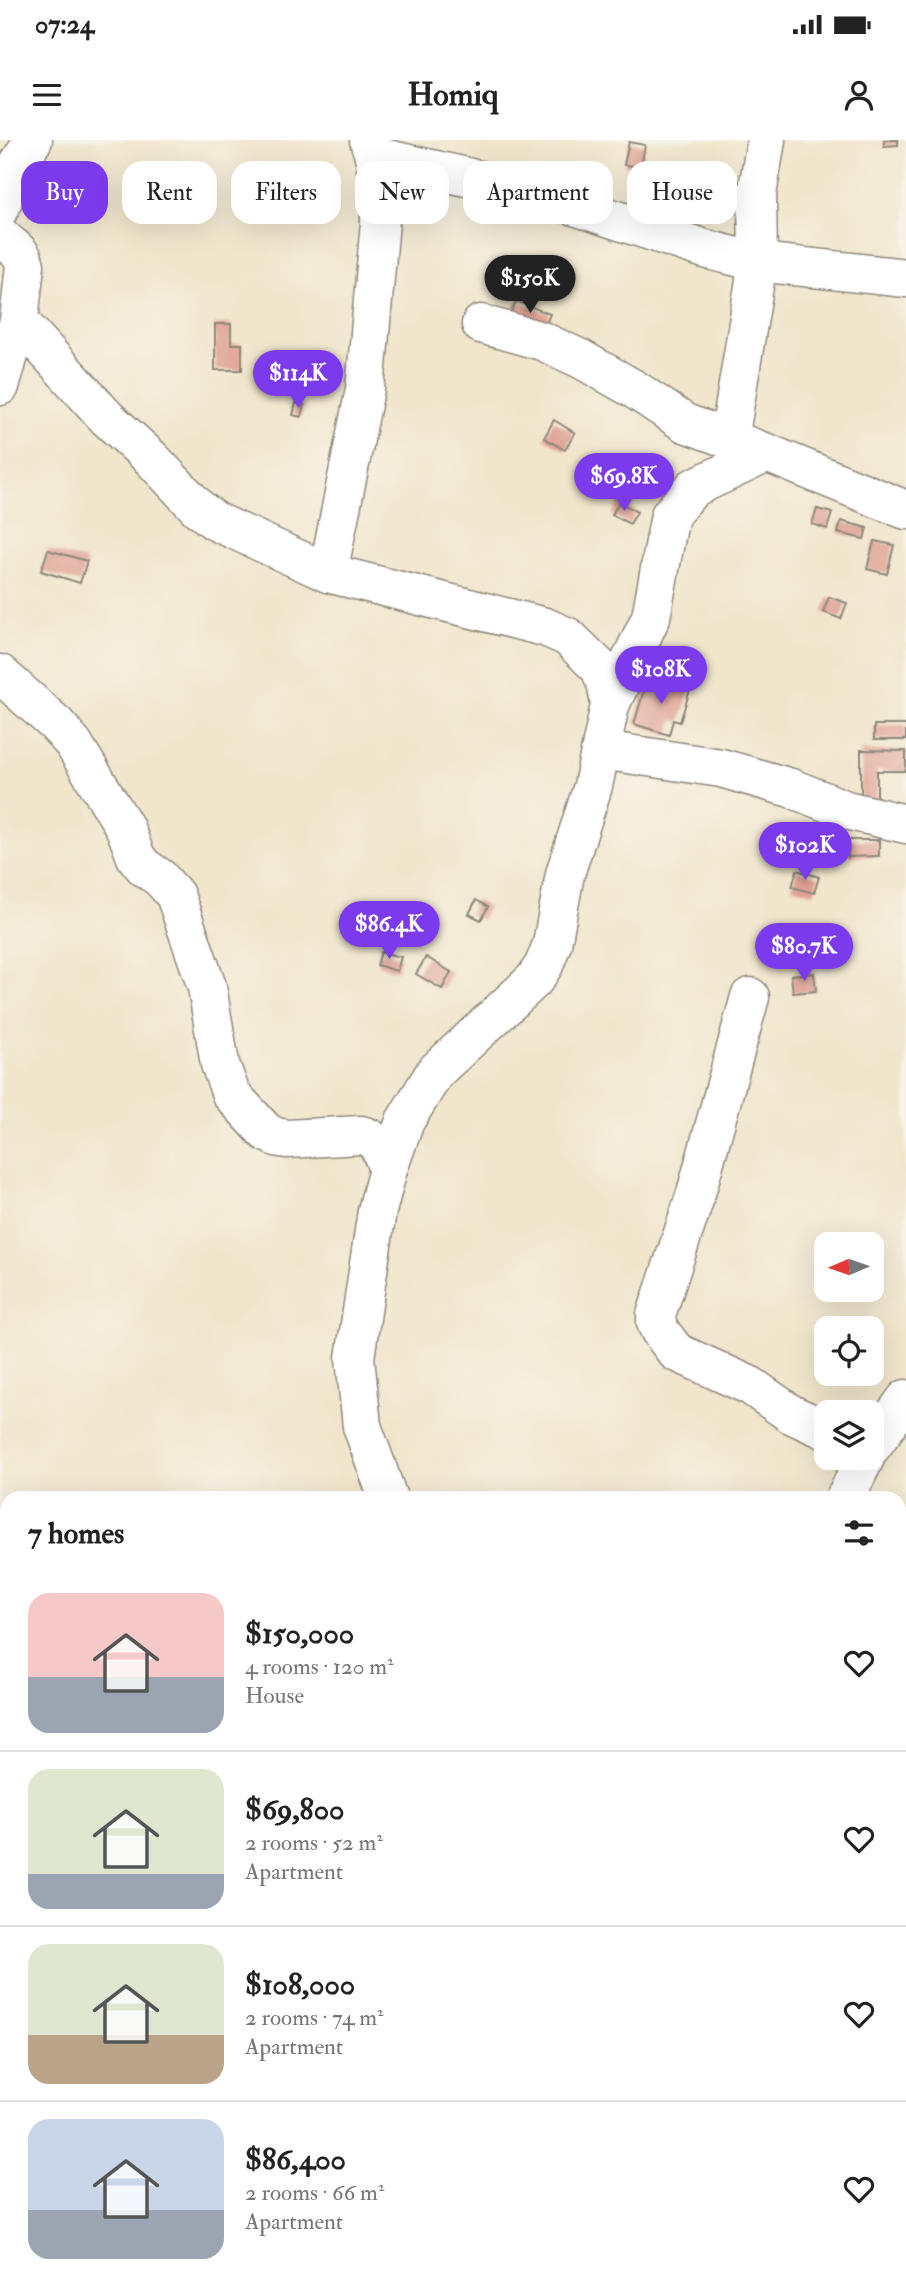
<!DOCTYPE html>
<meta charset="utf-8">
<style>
body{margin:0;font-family:"IM FELL Double Pica",serif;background:#f6f6f6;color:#222;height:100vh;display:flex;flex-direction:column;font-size:26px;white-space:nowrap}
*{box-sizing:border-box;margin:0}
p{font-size:23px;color:#767676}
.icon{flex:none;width:38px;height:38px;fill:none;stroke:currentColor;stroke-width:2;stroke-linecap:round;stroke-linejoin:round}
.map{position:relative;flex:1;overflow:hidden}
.sheet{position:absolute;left:0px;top:1351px;width:906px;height:798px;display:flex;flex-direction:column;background:#fff;border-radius:21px 21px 0 0;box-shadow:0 7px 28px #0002}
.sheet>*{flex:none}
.banner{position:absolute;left:21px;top:21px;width:864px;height:63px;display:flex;gap:14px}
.needle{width:46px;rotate:268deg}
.fabs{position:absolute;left:814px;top:1092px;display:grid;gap:14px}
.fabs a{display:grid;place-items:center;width:70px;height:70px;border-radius:14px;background:#fff;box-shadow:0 7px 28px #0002;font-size:35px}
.price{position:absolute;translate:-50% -60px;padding:0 16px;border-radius:24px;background:#7c3aed;color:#fff;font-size:23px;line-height:46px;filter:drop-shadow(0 2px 4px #0008)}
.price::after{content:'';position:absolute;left:50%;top:42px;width:21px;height:16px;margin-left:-10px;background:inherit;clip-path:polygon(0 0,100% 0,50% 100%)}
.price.active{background:#222;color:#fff}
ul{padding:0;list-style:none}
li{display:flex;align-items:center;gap:21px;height:175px;padding:0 28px}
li+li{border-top:2px solid #e0e0e0}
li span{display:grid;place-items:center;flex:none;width:196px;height:140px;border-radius:21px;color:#555}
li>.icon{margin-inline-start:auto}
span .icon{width:84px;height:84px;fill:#fffc;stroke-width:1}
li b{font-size:30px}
h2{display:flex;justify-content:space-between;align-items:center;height:84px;padding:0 28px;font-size:30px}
.chip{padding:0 24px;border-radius:21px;background:#fff;box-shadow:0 7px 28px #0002;font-size:24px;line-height:63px}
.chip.active{background:#7c3aed;color:#fff}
.status{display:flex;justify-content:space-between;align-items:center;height:49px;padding:0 35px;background:#fff;direction:ltr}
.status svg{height:19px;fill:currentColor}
header{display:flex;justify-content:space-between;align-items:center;height:91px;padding:0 28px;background:#fff;font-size:32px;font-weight:700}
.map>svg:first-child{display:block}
</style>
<div class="status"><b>07:24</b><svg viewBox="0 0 49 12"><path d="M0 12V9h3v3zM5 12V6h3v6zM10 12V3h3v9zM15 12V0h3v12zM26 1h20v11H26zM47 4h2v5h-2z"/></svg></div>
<header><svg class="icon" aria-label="menu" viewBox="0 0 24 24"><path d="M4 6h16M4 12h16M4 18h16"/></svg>Homiq<svg class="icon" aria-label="person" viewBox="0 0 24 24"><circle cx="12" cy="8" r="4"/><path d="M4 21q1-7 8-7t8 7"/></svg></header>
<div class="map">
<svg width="906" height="2149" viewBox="0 0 906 2149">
<rect width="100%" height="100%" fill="#f7f3e8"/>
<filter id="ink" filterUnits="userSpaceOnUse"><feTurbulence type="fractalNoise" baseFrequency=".0143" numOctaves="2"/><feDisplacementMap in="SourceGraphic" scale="14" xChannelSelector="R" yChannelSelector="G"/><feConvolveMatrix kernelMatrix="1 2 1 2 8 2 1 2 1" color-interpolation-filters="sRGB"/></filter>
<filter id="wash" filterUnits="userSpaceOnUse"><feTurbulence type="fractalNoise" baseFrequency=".00686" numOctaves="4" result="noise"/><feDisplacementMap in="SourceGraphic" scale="28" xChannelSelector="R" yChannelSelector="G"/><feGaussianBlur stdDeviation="1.57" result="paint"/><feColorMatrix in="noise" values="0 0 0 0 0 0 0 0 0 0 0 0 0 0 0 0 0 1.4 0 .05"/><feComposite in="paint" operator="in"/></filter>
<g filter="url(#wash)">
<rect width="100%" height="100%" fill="#f1e5cb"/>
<g id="blocks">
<!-- building -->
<g fill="#dfa193">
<path d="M884,0H898V5L884,6Z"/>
<path d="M629,2L645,5L641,27L624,25Z"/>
<path d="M516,161L550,174L544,189L510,176Z"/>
<path d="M215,184H231V204H242V230H215Z"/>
<path d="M296,263L304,265L301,277L293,275Z"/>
<path d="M554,280L575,293L565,310L544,298Z"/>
<path d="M619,362L637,372L630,384L612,375Z"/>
<path d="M817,369L832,373L827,389L812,384Z"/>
<path d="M841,381L867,388L864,399L838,393Z"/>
<path d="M874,401L894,405L887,434L867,429Z"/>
<path d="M48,410L87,421L80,443L41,431Z"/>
<path d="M829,457L847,463L841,479L823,472Z"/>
<path d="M648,537L690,550L680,582L673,580L669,595L634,584Z"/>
<rect x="874" y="585" width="32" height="15"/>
<path d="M861,610L906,611V631H877V662L861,661Z"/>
<path d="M848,700H879V716L848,717Z"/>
<path d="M797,730L819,737L814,753L792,747Z"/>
<path d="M476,760L488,767L481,780L469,774Z"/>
<path d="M381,812L401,817L397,831L377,825Z"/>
<path d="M426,817L451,832L442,849L416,834Z"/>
<path d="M814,833L816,851L793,853L791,835Z"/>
<path d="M519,2142H548L549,2149H519Z"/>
</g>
</g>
</g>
<g filter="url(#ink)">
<use href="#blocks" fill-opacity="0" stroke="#8e887b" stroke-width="2"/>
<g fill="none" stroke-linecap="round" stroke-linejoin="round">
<defs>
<g id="minor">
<path d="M374,16L532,52L705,109L758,122L906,138"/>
<path d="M0,68L12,35L33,0"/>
<path d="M0,95C10,107 22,109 25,125L19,181L0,246"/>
<path d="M19,181L107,278L151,318L198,368L215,381L328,433L545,487L568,497L600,528L607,546L610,565L593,646L565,734L552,804L544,825L534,840L435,932L405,981L388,1029L377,1071L355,1218L362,1286L388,1358"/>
<path d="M481,184L542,201L581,219L634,249L685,283L767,313L906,370"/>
<path d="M729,300L758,122L757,55L766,0"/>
<path d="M328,433L365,249L380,82V51L374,16L369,0"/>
<path d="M0,534L56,584L73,603L125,688L136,717L144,727L160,738L175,755L207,847L220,924L231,954L266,992L276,997L287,999L361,995C379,998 382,1014 388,1029"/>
<path d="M610,565L651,477L670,375L693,348L767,313"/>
<path d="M601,610L721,628L791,648L846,670L906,684"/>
<path d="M750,857L695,1057L656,1175V1183L660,1191L676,1212L751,1246L791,1274L826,1290"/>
<path d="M872,1306L906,1259"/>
<path d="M845,1358L865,1318"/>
<path d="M0,1574L7,1575"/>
<path d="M900,1931H906"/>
<path d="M887,2142L888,2149"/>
<path d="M474,2149L476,2142"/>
</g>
</defs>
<!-- minor casing -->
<use href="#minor" stroke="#8e887b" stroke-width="41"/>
<!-- minor -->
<use href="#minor" stroke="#fff" stroke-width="38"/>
</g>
</g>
</svg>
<div class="fabs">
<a><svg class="needle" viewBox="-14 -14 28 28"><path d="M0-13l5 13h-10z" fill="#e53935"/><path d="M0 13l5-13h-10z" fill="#767676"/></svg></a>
<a><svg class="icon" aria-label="locate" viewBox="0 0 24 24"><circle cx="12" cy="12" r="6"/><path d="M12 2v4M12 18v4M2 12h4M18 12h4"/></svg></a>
<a><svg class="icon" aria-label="layers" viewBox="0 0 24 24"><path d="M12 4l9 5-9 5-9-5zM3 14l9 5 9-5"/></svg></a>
</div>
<b class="price active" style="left:530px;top:175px">$150K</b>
<b class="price" style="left:298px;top:270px">$114K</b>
<b class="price" style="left:624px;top:373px">$69.8K</b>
<b class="price" style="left:661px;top:566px">$108K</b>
<b class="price" style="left:805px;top:742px">$102K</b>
<b class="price" style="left:389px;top:821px">$86.4K</b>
<b class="price" style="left:804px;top:843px">$80.7K</b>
<div class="banner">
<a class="chip active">Buy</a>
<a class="chip">Rent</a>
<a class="chip">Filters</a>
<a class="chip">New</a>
<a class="chip">Apartment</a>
<a class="chip">House</a>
</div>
<section class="sheet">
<h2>7 homes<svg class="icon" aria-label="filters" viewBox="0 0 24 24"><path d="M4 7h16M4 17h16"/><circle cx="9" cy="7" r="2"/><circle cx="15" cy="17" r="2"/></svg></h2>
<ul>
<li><span style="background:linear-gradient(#f6c9c9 60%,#9aa5b1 0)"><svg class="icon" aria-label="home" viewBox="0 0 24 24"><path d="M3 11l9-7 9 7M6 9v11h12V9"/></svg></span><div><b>$150,000</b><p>4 rooms · 120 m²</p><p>House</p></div><svg class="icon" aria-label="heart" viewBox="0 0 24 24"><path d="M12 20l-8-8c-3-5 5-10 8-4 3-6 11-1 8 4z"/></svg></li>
<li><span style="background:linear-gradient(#dfe7d0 75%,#9aa5b1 0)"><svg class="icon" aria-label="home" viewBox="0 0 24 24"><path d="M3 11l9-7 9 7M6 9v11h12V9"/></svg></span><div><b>$69,800</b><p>2 rooms · 52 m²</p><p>Apartment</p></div><svg class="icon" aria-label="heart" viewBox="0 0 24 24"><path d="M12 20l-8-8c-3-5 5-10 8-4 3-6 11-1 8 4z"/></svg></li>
<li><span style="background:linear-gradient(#dfe7d0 65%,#b9a48a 0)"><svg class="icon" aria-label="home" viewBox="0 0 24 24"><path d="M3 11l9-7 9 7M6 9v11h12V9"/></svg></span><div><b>$108,000</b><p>2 rooms · 74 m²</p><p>Apartment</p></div><svg class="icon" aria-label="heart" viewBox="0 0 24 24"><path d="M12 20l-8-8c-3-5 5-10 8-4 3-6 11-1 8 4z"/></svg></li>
<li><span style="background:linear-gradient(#c9d6e8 65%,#9aa5b1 0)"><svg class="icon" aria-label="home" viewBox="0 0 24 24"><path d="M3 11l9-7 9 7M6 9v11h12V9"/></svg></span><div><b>$86,400</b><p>2 rooms · 66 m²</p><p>Apartment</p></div><svg class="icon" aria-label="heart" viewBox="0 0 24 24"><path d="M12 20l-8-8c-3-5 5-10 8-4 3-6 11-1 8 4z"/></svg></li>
</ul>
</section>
</div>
